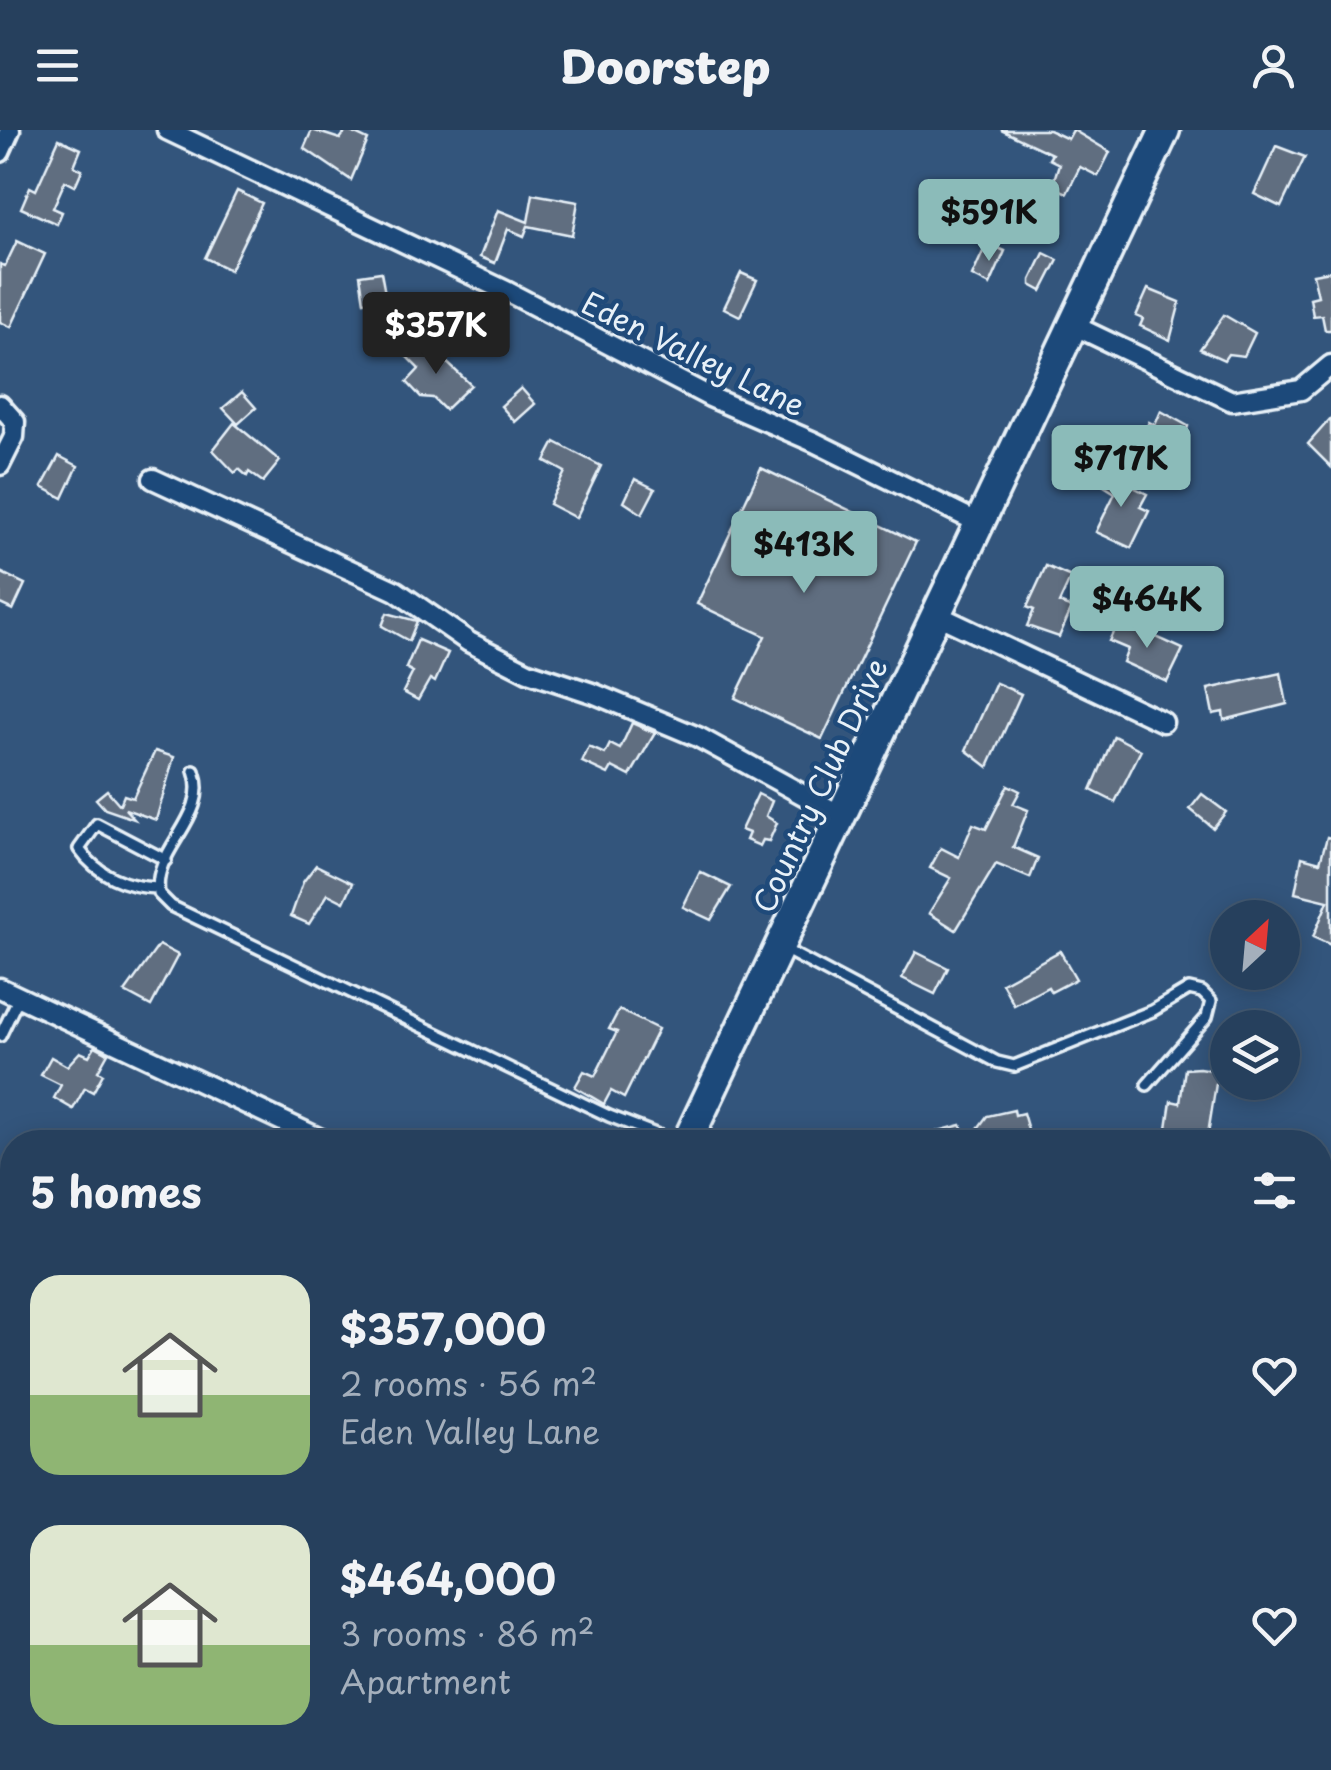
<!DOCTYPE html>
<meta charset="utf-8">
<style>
body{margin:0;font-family:"Playpen Sans",sans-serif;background:#2e4763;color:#f1f3f6;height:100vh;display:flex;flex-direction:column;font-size:38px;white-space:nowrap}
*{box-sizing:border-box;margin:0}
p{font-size:32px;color:#a4afbc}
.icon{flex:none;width:55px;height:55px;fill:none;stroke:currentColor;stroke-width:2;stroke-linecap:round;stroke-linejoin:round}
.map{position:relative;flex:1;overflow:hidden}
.side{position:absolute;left:0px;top:1000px;width:1332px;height:640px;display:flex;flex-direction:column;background:#26405d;border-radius:40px 40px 0 0;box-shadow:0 5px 25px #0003,0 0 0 2px #425972}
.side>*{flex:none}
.needle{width:65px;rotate:26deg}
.controls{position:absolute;left:1210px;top:770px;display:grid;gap:20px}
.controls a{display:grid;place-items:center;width:90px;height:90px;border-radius:50%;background:#26405d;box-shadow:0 5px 25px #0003,0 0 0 2px #425972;font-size:50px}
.price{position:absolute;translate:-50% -85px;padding:0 22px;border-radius:10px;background:#8bbbb9;color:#111;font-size:32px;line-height:65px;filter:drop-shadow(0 2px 5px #0008)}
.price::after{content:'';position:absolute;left:50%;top:60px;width:30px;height:22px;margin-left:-15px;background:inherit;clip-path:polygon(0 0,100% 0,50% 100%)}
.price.selected{background:#222;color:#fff}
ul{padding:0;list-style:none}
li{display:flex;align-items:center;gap:30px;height:250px;padding:0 30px}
li span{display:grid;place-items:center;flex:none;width:280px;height:200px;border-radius:30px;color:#555}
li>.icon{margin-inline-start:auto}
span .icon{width:120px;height:120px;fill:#fffc;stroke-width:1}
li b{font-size:42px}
h2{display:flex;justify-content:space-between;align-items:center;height:120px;padding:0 30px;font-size:42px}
header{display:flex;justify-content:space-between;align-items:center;height:130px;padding:0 30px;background:#26405d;font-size:45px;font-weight:800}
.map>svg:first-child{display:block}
</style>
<header><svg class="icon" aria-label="menu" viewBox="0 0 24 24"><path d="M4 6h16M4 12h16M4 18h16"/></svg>Doorstep<svg class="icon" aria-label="person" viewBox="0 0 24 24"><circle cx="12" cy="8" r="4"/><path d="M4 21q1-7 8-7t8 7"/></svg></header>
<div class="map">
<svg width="1331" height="1640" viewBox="0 0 1331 1640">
<rect width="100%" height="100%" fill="#33557c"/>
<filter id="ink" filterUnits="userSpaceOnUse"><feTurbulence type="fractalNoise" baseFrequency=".01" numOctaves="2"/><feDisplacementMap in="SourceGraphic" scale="20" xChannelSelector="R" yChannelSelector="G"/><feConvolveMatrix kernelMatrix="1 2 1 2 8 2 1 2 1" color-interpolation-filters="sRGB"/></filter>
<g filter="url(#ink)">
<!-- building -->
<g fill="#616e80" stroke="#e8f1f8" stroke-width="2.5">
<path d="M312,0L340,9L347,0L368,10L351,50L304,18Z"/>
<path d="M1001,0H1049L1068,9L1073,0L1110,22L1098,46L1080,37L1067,63L1052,56L1059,34L1049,29L1052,24Z"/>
<path d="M59,9L81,19L74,36L82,40L75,56L65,51L53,78L62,82L57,94L21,78L30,57L36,60Z"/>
<path d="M1276,16L1305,27L1281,77L1254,64Z"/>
<path d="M237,61L262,73L230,140L205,128Z"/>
<path d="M533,64L578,72L572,105L528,96L524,106L508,99L495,133L480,127L498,80L528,92Z"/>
<path d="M17,111L45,124L11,197L0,192V134L5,136Z"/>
<path d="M987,113L1005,121L990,155L972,146Z"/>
<path d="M1044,123L1058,130L1042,161L1031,155V150Z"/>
<path d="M1331,141V200H1325L1322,185L1313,186L1310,168L1318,166L1313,144Z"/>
<path d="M381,142L386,169L364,172L360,145Z"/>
<path d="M741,143L757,150L740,186L724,178Z"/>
<path d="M1148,159L1180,172L1170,210L1140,196L1143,189L1136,186Z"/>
<path d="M1224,185L1255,203L1244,226L1228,224L1224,230L1200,219Z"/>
<path d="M424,211L471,255L445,280L433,268L421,267L407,252L419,239L407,227Z"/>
<path d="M521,258L535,274L515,292L501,276Z"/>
<path d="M242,262L256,278L238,294L223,278Z"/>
<path d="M1161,281L1188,296L1177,331L1164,325L1160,334L1135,321L1149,292L1155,295Z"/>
<path d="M1331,288V337L1308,314Z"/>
<path d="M234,293L280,331L263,352L249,342L247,346L239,339L235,343L213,320Z"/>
<path d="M555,312L601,336L576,388L549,374L565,342L545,331Z"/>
<path d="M59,326L78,336L63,368L42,357Z"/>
<path d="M1094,337L1147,364L1140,377L1149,381L1131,418L1096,402L1115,363L1088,346Z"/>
<path d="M761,338L916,412L822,609L735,568L765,506L697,474Z"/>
<path d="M635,349L655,359L642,384L624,372Z"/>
<path d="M1046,436L1071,447L1059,473L1072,478L1059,507L1027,496L1034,480L1027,477Z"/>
<path d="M0,442L25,454L13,480L0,474Z"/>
<path d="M387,483L417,491L409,511L382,496Z"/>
<path d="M1119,490L1183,519L1167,552L1123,532L1128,519L1109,511Z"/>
<path d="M418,510L448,523L435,552L430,549L418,570L403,562L413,542L406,538Z"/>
<path d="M1281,543L1287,574L1224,590L1223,582L1213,584L1208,559Z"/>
<path d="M996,553L1021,564L988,637L966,620Z"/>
<path d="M632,593L655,603L630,646L612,637L608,644L582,632L589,617L605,624L610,614L620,619Z"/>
<path d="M1114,606L1141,620L1115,672L1091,660Z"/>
<path d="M155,621L174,627L156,690L125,679L134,689L105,679L96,669L107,660L120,675L124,665L133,668Z"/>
<path d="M1008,655L1020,661L1013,674L1028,680L1013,717L1038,728L1030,748L996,734L956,800L929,783L951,748L930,738L941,718L959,727L973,694L986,699Z"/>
<path d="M758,664L772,671L766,686L777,693L769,711L763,710L760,716L746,710L749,703L741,700Z"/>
<path d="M1202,664L1226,682L1213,698L1190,679Z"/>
<path d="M1327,707L1331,708V815L1313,807L1328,771L1295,763L1302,727L1320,732Z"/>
<path d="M316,735L353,753L344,772L328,764L309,794L291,786L303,752Z"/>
<path d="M700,742L731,757L711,790L683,777Z"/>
<path d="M159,815L178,825L151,876L125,862Z"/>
<path d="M1060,821L1076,849L1051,862L1048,857L1014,875L1002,853Z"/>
<path d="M916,822L948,838L935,864L902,848Z"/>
<path d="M619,880L658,899L624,968L611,961L604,974L575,957L584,941L595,946L617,902L609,899Z"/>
<path d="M95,916L108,923L98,941L103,944L93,962L85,958L73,979L54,968L61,955L41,945L51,927L67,936L80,922L89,926Z"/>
<path d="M1199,938L1218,941L1208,1004L1167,998L1171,971L1180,973L1185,939Z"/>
<path d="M1014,980L1015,985L1023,983L1030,1007L1012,1012H938L934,1002L961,995L968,1012L987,986Z"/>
</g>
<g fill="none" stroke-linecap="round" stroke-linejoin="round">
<defs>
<g id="lane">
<path d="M194,641C211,687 151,720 159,764L171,776L609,986L676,1012"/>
<path d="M157,758C126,757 97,745 79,719L97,694L166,730"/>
<path d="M782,818L997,932L1014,936L1152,881L1189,859L1202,862L1211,871L1207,887L1147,955"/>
<path d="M0,906L19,867"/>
</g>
<g id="street">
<path d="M167,0L508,162L710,267L814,312L979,393"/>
<path d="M0,22L10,0"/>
<path d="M1071,194L1232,271L1301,260L1331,235"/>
<path d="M0,275L15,292L14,307L0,335"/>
<path d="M153,349L396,461L469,512L528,542L595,564L698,607L840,685"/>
<path d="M935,484L1163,592"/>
<path d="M0,858L327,1012"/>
<path d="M0,1395L12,1402"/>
<path d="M1320,1449L1331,1433"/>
<path d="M1239,1640L1242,1628"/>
</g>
<g id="secondary">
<path d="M687,1012L1165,0"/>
<path d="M824,1628L835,1640"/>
<path d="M357,1640L363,1628"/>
</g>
</defs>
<!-- lane casing -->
<use href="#lane" stroke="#e8f1f8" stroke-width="16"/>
<!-- street casing -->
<use href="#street" stroke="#e8f1f8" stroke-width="25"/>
<!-- secondary casing -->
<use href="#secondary" stroke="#e8f1f8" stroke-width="35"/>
<!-- lane -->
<use href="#lane" stroke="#1f4a7a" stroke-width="9"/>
<!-- street -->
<use href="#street" stroke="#1f4a7a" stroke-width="18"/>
<!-- secondary -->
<use href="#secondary" stroke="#1f4a7a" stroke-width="28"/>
</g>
</g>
<g text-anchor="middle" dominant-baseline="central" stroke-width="9" stroke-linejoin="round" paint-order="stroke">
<!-- street labels -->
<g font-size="30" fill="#e8f1f8" stroke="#1f4a7a">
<text transform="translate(694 223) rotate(26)">Eden Valley Lane</text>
<text transform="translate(819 655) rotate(-65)">Country Club Drive</text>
</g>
</g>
</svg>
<div class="controls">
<a><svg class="needle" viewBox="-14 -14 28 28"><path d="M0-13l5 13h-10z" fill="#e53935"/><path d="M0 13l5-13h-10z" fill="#a4afbc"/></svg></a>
<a><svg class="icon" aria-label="layers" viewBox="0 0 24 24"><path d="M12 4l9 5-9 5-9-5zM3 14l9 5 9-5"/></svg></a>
</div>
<b class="price" style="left:989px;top:134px">$591K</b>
<b class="price selected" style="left:436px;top:247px">$357K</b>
<b class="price" style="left:1121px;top:380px">$717K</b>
<b class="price" style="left:804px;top:466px">$413K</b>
<b class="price" style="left:1147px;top:521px">$464K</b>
<section class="side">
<h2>5 homes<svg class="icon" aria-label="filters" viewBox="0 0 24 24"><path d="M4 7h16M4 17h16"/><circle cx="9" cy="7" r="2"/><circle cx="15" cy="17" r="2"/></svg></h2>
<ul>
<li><span style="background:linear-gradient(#dfe7d0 60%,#8fb573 0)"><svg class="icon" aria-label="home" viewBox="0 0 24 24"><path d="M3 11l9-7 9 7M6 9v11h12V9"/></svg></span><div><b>$357,000</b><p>2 rooms · 56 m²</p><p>Eden Valley Lane</p></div><svg class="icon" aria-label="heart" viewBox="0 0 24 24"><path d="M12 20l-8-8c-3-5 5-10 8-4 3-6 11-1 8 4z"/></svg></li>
<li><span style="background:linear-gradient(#dfe7d0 60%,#8fb573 0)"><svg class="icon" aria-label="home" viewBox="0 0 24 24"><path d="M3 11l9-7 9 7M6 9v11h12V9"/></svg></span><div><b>$464,000</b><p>3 rooms · 86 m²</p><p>Apartment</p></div><svg class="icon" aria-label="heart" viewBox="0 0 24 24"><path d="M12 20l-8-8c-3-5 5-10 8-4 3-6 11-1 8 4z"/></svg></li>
</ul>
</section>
</div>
